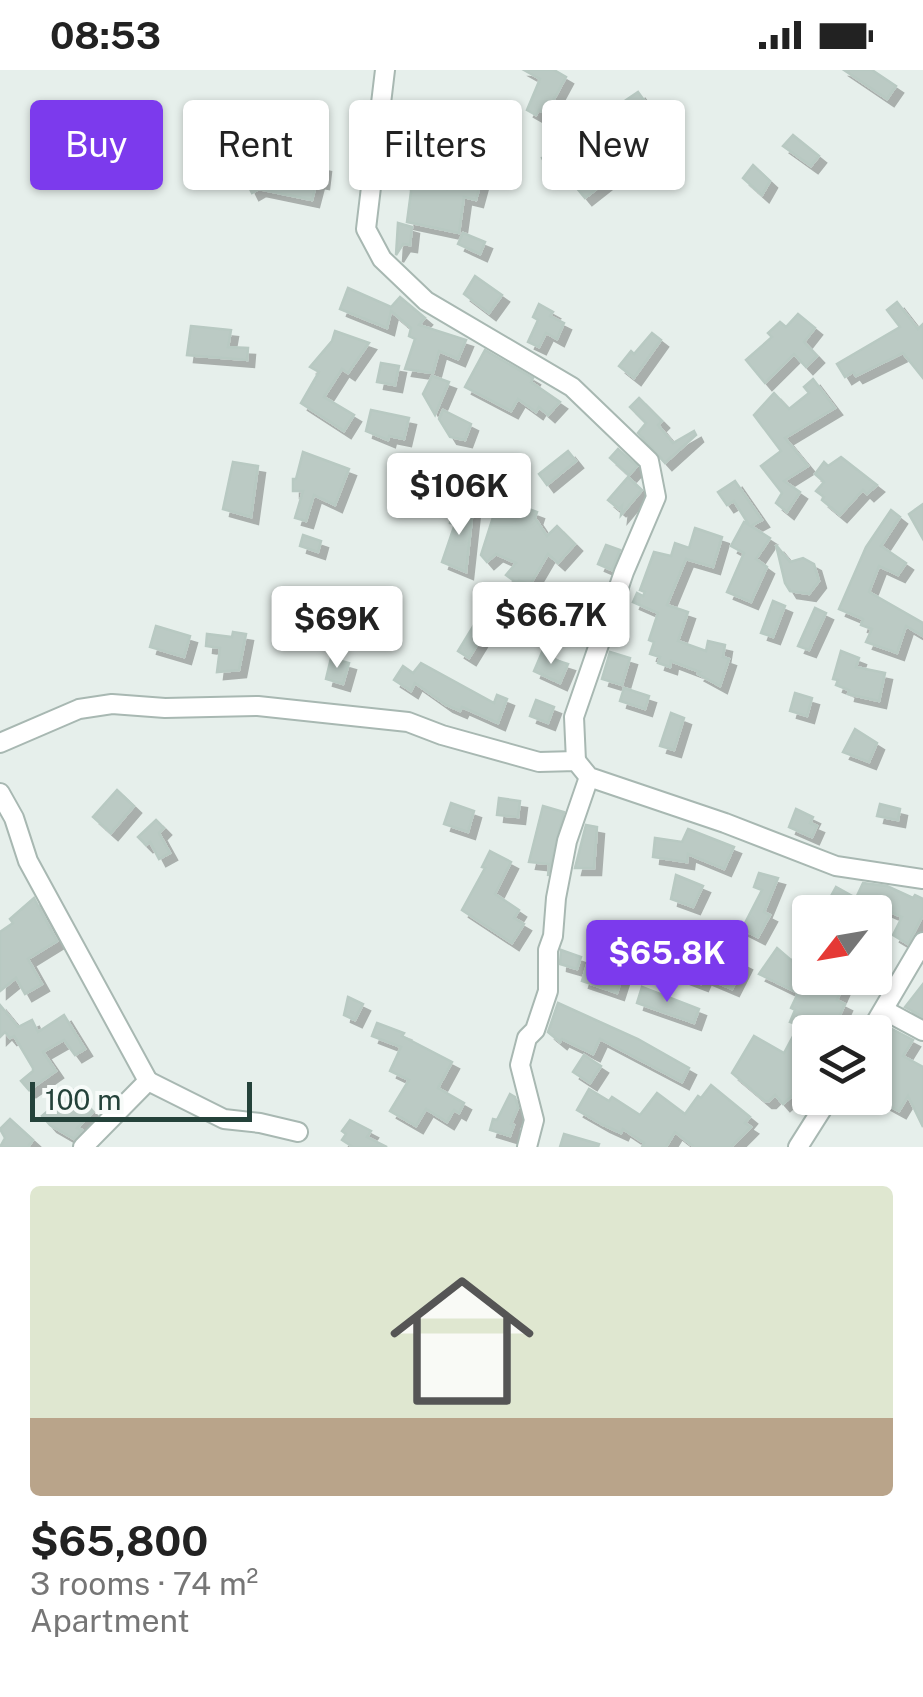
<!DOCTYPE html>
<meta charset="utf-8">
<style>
body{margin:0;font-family:"Public Sans",sans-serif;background:#f6f6f6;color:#222;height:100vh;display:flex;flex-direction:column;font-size:38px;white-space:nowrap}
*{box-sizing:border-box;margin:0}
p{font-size:32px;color:#767676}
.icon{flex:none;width:55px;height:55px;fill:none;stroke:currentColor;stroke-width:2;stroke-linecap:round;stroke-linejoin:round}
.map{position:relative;height:1077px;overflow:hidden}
.sheet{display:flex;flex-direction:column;background:#fff;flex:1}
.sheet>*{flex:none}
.top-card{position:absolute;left:30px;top:30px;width:865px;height:90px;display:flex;gap:20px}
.needle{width:65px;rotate:239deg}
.tools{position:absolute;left:792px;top:825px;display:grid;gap:20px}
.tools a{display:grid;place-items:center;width:100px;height:100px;border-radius:10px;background:#fff;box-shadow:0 2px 8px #0004;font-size:50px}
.scale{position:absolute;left:30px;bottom:25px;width:222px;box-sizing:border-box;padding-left:10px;border:5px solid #24423a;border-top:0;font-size:28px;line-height:35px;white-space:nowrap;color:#24423a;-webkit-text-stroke:8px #f7fbf9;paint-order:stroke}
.price{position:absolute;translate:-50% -85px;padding:0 22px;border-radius:10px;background:#fff;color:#222;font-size:32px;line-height:65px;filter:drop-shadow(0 2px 5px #0008)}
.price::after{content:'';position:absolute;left:50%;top:60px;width:30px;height:22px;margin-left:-15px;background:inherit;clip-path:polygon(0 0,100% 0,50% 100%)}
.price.selected{background:#7c3aed;color:#fff}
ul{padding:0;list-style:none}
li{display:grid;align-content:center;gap:20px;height:530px;padding:0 30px}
li span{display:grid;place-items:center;height:310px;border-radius:10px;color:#555}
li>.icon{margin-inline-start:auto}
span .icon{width:180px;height:180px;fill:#fffc;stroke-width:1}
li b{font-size:42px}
.chip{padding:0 35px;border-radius:10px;background:#fff;box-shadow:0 2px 8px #0004;font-size:35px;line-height:90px}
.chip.selected{background:#7c3aed;color:#fff}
.status{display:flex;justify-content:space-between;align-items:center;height:70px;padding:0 50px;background:#fff;direction:ltr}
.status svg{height:28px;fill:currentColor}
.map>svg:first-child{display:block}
</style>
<div class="status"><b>08:53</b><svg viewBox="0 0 49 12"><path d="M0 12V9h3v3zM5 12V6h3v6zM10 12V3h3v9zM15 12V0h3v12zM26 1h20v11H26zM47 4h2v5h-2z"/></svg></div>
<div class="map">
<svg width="923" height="1077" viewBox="0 0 923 1077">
<defs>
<filter id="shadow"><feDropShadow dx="7" dy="7" stdDeviation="0" flood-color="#0004"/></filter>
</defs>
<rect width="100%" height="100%" fill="#e6efeb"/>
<!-- building -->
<g fill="#bbcac4" stroke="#b8c9c2" stroke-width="2.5" filter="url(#shadow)">
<path d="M524,0H554L566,7L546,44L539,40L536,45L527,40L540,9Z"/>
<path d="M844,0H872L896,16L887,29Z"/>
<path d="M638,22L646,33L634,42L626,30Z"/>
<path d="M454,61L504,77L495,101L485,97L476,130L464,127L459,163L407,152L412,114L403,112L404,109L385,106L390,79L427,85L421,111L447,119L455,87L447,84Z"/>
<path d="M793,65L819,86L811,96L783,76Z"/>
<path d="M556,80L563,93L549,100L542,88Z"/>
<path d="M299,84L320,86L319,94L324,95L322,112L317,111L312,130L259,119L252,123L246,111L259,104L288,110L289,98L298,99Z"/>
<path d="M590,86L609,109L585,128L566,105Z"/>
<path d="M753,95L770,111L762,125L743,108Z"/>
<path d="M398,153L412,157L410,175L403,174L396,185Z"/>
<path d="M463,163L485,172L480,184L458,174Z"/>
<path d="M475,206L502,225L489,243L464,224Z"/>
<path d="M348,218L391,237L400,227L425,248L419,255L466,270L458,289L439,281L433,303L405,299L415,269L409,266L411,258L391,241L387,258L340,239Z"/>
<path d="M897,232L918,259L923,254V308L903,283L856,306L853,302L845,307L837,294L900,257L887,240Z"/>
<path d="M539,234L553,242L550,246L564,253L557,269L546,263L539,277L528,272L538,250L533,247Z"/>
<path d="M798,244L815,258L804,272L817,286L806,297L794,284L765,313L746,290L772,267L768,263L780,252L786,257Z"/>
<path d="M191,256L231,260L228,277L248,278L247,290L187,285Z"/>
<path d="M335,261L369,273L348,303L342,299L324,327L354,345L344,361L301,333L319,302L310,297L332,271Z"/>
<path d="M652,263L661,270L634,308L619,296L631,281L634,284Z"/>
<path d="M485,280L533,308L531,312L560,332L548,345L539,337L536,342L518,329L511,341L465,317Z"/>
<path d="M381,293L399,296L395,315L377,312Z"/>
<path d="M432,306L449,312L435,345L423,324Z"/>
<path d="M813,309L835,338L785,368L808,396L784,411L800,422L787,442L776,433L782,423L761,396L781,381L754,345L774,323L789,339L809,323L804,317Z"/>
<path d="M639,328L662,351L658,355L673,373L694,361L696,365L665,393L638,363L646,353L630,337Z"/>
<path d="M371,340L409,348L404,369L389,366L388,370L366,361Z"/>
<path d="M443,340L471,354L465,370L450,367L439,349Z"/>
<path d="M618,379L637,396L629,405L610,388Z"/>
<path d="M568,381L576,391L547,415L539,404Z"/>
<path d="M303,382L349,399L335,435L314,425L306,451L295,448L303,421H293V409H296Z"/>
<path d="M841,387L877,415L867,424L863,420L840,445L822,430L824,427L816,421L824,412L815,404L824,392L828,396Z"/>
<path d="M233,392L258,396L251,447L223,439Z"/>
<path d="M628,407L642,420L621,445L622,436L619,439L608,430Z"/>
<path d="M735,411L762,450L751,456L770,468L756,489L767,497L751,532L727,522L744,483L731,476L744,452L749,455L734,431L727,435L718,422Z"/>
<path d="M501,422L520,428L518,435L537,442L535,448L547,466L557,456L575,474L558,493L548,484L530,515L519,510L517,513L506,505L516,493L496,484L487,492L481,485Z"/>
<path d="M923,434V469L909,444Z"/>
<path d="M452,435L473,438L466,502L442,492L455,454L450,453Z"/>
<path d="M891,440L900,447L881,476L906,493L898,505L879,496L869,522L923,553V566L906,556L897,583L866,572L872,559L861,555L863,549L839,539L866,477Z"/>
<path d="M695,458L722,467L713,497L686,489L667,535L688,542L678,571L706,581L708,571L725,575L723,587L729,589L720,616L698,604L700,602L671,591L670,597L658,593L660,587L650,584L654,572L649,570L658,543L633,532L637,523L643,526L645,522L640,520L654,482L671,486L675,473L689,478Z"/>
<path d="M303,465L321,471L318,482L300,476Z"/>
<path d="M606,475L620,480L612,500L598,494Z"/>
<path d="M776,475L790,492L803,488L814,494L819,511L809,524L790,521L785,513Z"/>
<path d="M773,531L785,536L773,567L761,563Z"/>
<path d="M815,538L826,543L809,580L798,576Z"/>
<path d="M477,550L488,557L469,588L458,581Z"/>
<path d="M156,556L190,566L184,587L150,577Z"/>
<path d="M233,562L246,564L239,600L217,602L220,578L206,576L207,564L232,567Z"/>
<path d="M543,580L554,585L552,589L568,594L560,613L534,601Z"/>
<path d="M841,581L859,588L856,597L885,603L879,631L848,624L849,620L836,615L838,610L833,609Z"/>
<path d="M610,582L630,588L622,615L602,609Z"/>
<path d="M331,588L349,593L343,614L326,609Z"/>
<path d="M421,593L494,633L497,625L507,629L498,653L462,637L460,641L446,635L415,613L411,621L394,610L403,596L413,603Z"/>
<path d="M624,618L649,626L645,639L620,631Z"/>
<path d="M795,623L812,628L807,646L790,641Z"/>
<path d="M536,630L554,637L548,653L530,646Z"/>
<path d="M671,643L684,648L674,680L660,676Z"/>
<path d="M855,659L877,673L869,692L843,682Z"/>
<path d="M117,720L134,736L111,763L93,747Z"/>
<path d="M499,728L520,731L518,747L497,745Z"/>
<path d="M451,733L474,741L468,762L444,754Z"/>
<path d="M880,734L900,739L898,750L877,746Z"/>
<path d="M543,736L564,742L548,806L549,794L529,792Z"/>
<path d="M796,739L813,747L810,753L817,756L812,767L789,757Z"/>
<path d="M156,750L164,758L159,763L170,783L159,789L150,772L146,775L138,767Z"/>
<path d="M586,755L597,757L594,798H575Z"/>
<path d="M688,759L734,777L724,799L688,784L687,792L653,787L655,768L682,772Z"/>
<path d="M490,781L511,792L495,824L519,840L514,848L524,854L512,873L462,840L485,798L482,797Z"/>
<path d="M759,803L778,808L764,842L770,845L758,867L742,859L762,820L754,817Z"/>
<path d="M676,805L703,816L693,837L671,829Z"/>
<path d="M863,813L887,816L913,828L915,825L923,829V845L908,874L893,865L902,847L882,838L879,842H856L830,828L836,817L856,828Z"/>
<path d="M34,828L57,871L28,889L42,914L25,924L16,908L0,921V862L13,853L10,849Z"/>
<path d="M661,856L692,865L688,877L721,891L725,883L745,893L732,919L704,907L701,914L649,894Z"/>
<path d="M777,878L792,891L794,886L810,893V908H835L845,912L837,930L845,934L832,962H810V975L801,993L810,1000V1022L803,1016L783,1034L775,1025L769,1031H765L732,1003L754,966L784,983L799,955L790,952L795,940L791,938L798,923L759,904Z"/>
<path d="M561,880L581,887L577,899L560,894Z"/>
<path d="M588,892L623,904L617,923L582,911Z"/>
<path d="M923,914V947L905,937Z"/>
<path d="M642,917L699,939L694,953L637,933Z"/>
<path d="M348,927L363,934L355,950L344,945Z"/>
<path d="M558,933L638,969L689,998L682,1012L600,969L593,984L562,969L560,972L548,962Z"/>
<path d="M0,935L18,957L32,950L38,962L64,945L85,979L75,985L64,970L43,982L56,1001L29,1020L21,1011L33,1001V998L14,966L10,968L5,962L0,967Z"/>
<path d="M377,953L404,963L402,966L452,992L438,1018L464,1033L459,1043L454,1040L447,1052L426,1039L416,1056L390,1041L409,1010L390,1001L401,977L372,966Z"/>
<path d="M892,959L913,970L903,986L923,997V1057L908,1026L899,1041L875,1028V989Z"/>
<path d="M584,985L601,996L590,1013L573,1002Z"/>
<path d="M711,1015L750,1047L745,1053L751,1057L731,1077H694L675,1062L666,1077H642L644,1073L623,1059L621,1063L603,1055L577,1040L589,1019L609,1031L612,1027L640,1045L657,1023L685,1044L698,1026L701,1028Z"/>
<path d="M73,1020L93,1042L77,1058L82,1060L74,1069L50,1055L42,1046Z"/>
<path d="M510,1024L515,1027L518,1038L511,1054L514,1055L510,1066L490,1060L493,1049L497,1050Z"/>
<path d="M10,1049L33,1070L28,1077H0L5,1068L0,1059Z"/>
<path d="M350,1050L371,1061L367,1067L387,1077H353L342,1070L346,1064L342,1061Z"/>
<path d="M564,1064L599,1074L598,1077H560Z"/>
</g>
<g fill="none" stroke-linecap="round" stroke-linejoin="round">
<defs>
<g id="minor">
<path d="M385,0L366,159L382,189L426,231L572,317L649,391L656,427L624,502L574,647L576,691"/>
<path d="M0,673L79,639L112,634L165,638L258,636L408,652L442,665L539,692L576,691L589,707L725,753L836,796L923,809"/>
<path d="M0,723L14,748L28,791L148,1011L83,1077"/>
<path d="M884,940L923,961"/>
<path d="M870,962L923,872"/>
<path d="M148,1011L224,1049L260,1053L298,1062"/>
<path d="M527,1077L534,1050L520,995L527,968L535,960L548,921V880L553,866L556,828L567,771L589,707"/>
<path d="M798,1077L829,1028"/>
</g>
</defs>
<!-- minor casing -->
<use href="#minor" stroke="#a8b8b2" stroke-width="22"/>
<!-- minor -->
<use href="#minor" stroke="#fff" stroke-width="18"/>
</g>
</svg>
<div class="tools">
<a><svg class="needle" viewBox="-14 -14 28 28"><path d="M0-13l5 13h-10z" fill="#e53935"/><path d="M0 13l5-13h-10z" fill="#767676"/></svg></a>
<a><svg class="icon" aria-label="layers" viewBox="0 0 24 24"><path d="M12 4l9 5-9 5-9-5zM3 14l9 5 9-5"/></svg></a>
</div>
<div class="scale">100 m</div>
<b class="price" style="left:459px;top:468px">$106K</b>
<b class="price" style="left:551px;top:597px">$66.7K</b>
<b class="price" style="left:337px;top:601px">$69K</b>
<b class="price selected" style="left:667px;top:935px">$65.8K</b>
<div class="top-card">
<a class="chip selected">Buy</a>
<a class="chip">Rent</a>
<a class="chip">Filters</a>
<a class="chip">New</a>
</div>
</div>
<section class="sheet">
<ul>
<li><span style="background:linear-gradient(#dfe7d0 75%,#b9a48a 0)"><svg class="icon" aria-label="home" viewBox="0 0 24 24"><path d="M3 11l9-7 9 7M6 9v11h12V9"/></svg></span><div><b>$65,800</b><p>3 rooms · 74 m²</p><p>Apartment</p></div></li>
</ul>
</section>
